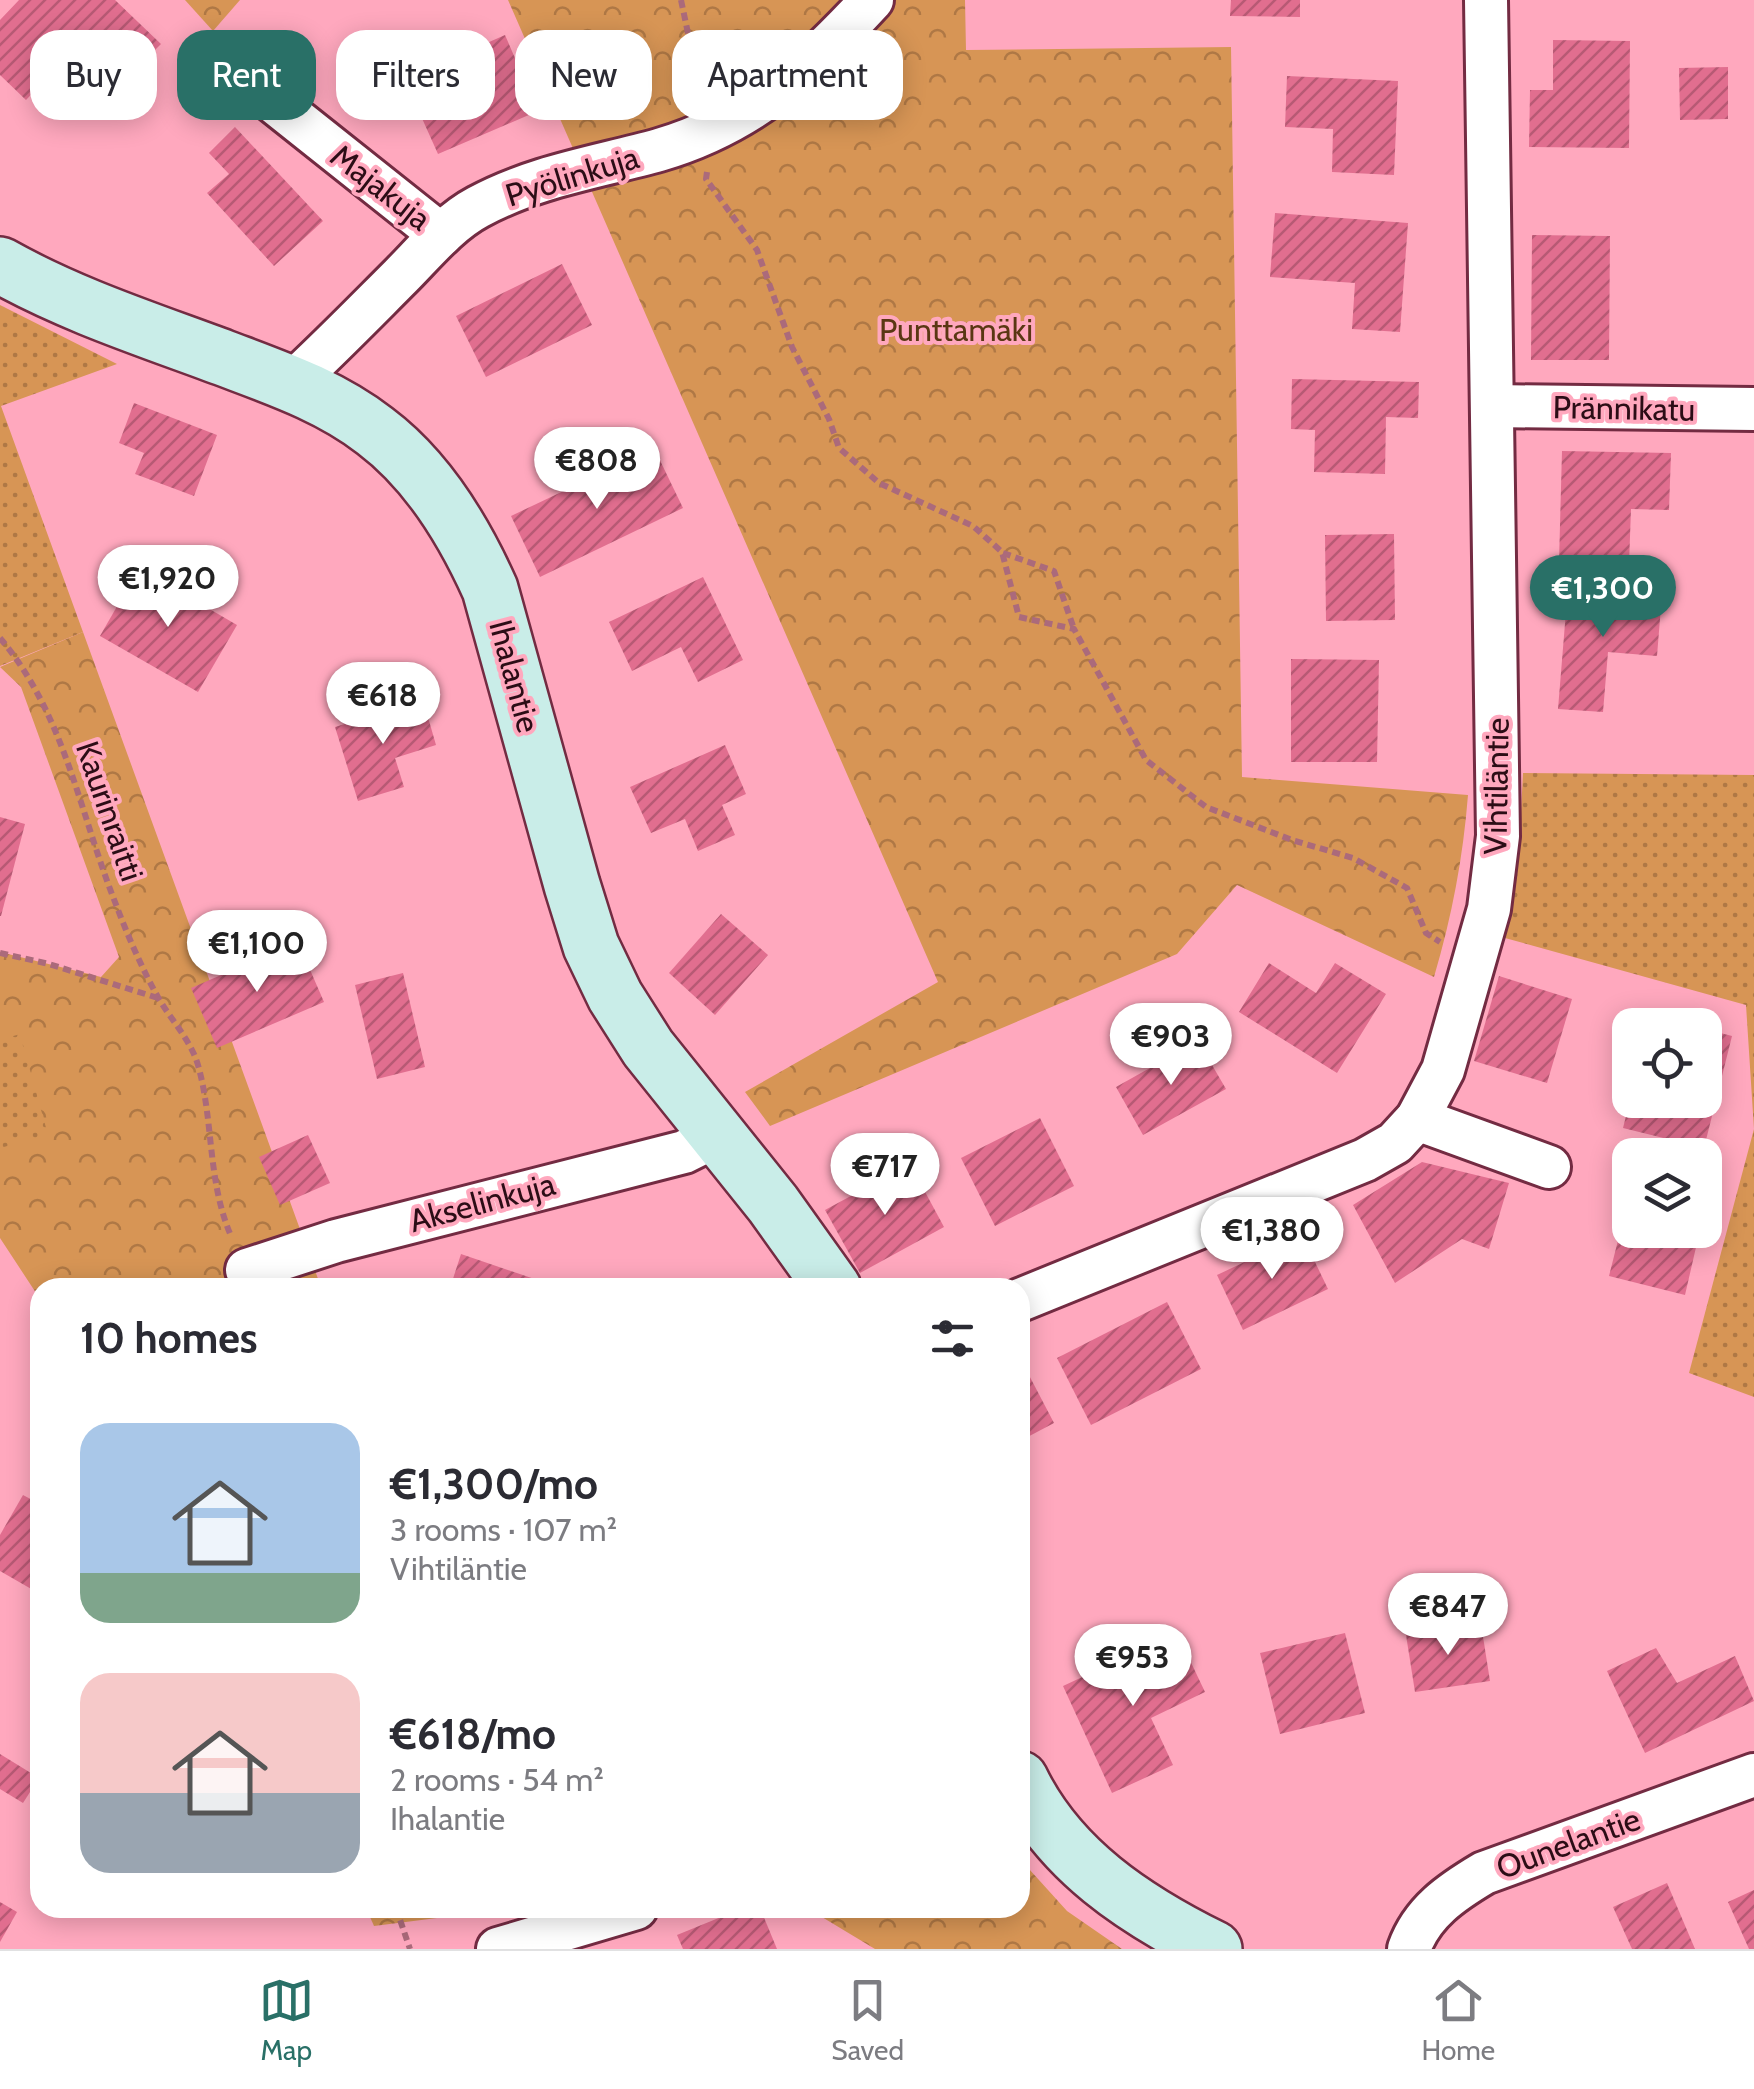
<!DOCTYPE html>
<meta charset="utf-8">
<style>
body{margin:0;font-family:Cabin,sans-serif;background:#f7f7f7;color:#2b2b33;height:100vh;display:flex;flex-direction:column;font-size:38px;white-space:nowrap}
*{box-sizing:border-box;margin:0}
p{font-size:32px;color:#7c7c81}
.icon{flex:none;width:55px;height:55px;fill:none;stroke:currentColor;stroke-width:2;stroke-linecap:round;stroke-linejoin:round}
.map{position:relative;flex:1;overflow:hidden}
.sheet{position:absolute;left:30px;top:1278px;width:1000px;height:640px;display:flex;flex-direction:column;background:#fff;border-radius:30px;box-shadow:0 5px 25px #0003}
.sheet>*{flex:none}
.top-card{position:absolute;left:30px;top:30px;width:1000px;height:90px;display:flex;gap:20px}
.buttons{position:absolute;left:1612px;top:1008px;display:grid;gap:20px}
.buttons a{display:grid;place-items:center;width:110px;height:110px;border-radius:20px;background:#fff;box-shadow:0 5px 25px #0003;font-size:50px}
.price{position:absolute;translate:-50% -85px;padding:0 22px;border-radius:35px;background:#fff;color:#222;font-size:32px;line-height:65px;filter:drop-shadow(0 2px 5px #0008)}
.price::after{content:'';position:absolute;left:50%;top:60px;width:30px;height:22px;margin-left:-15px;background:inherit;clip-path:polygon(0 0,100% 0,50% 100%)}
.price.active{background:#297067;color:#fff}
ul{padding:0;list-style:none}
li{display:flex;align-items:center;gap:30px;height:250px;padding:0 50px}
li span{display:grid;place-items:center;flex:none;width:280px;height:200px;border-radius:30px;color:#555}
li>.icon{margin-inline-start:auto}
span .icon{width:120px;height:120px;fill:#fffc;stroke-width:1}
li b{font-size:42px}
h2{display:flex;justify-content:space-between;align-items:center;height:120px;padding:0 50px;font-size:42px}
.chip{padding:0 35px;border-radius:30px;background:#fff;box-shadow:0 5px 25px #0003;font-size:35px;line-height:90px}
.chip.active{background:#297067;color:#fff}
.dock{display:flex;justify-content:space-around;align-items:center;height:140px;border-top:2px solid #e1e1e2;background:#fff;font-size:28px;color:#7c7c81}
.dock a{display:grid;justify-items:center;gap:5px}
.dock .active{color:#297067}
.map>svg:first-child{display:block}
</style>
<div class="map">
<svg width="1754" height="1949" viewBox="0 0 1754 1949">
<defs>
<pattern id="forest-crowns" width="20" height="18" patternUnits="userSpaceOnUse" patternTransform="scale(2.5)"><rect width="20" height="18" fill="#d79555"/><path d="M2 6a3 3 0 1 1 6 0M12 15a3 3 0 1 1 6 0" fill="none" stroke="#af7845"/></pattern>
<pattern id="park-dots" width="8" height="8" patternUnits="userSpaceOnUse" patternTransform="scale(2.5)"><rect width="8" height="8" fill="#d79555"/><path d="M2 2h.1M6 6h.1" fill="none" stroke="#af7845" stroke-width="1.8" stroke-linecap="round"/></pattern>
<pattern id="building-hatch" width="6" height="6" patternUnits="userSpaceOnUse" patternTransform="scale(2.5)"><rect width="6" height="6" fill="#e16e8f"/><path d="M-1 1l2-2M0 6l6-6M5 7l2-2" fill="none" stroke="#b75974"/></pattern>
</defs>
<rect width="100%" height="100%" fill="#ffa8be"/>
<!-- forest -->
<g fill="url(#forest-crowns)">
<path d="M185,0H240L213,31Z"/>
<path d="M508,0H965L966,50L1231,47L1242,777L1468,795C1463,858 1452,916 1434,977L1237,885L1177,954L770,1126L745,1092L938,982Z"/>
<path d="M83,632L321,1287L40,1288V1299L0,1238V952L101,977L119,957L21,687L0,667Z"/>
<path d="M1020,1859L1067,1911L1122,1949H875L807,1908H1020Z"/>
<path d="M366,1908H516L374,1926Z"/>
</g>
<!-- park -->
<g fill="url(#park-dots)">
<path d="M0,305L117,364L1,406L83,632L0,666Z"/>
<path d="M1523,773L1754,775V1397L1689,1373L1754,1129L1746,1005L1505,938L1520,831Z"/>
<path d="M20,1034L48,1135L0,1148V1040Z"/>
</g>
<!-- building -->
<g fill="url(#building-hatch)">
<path d="M19,0H115L161,44L127,78L85,38L26,100L0,75V20Z"/>
<path d="M1231,0H1300V17L1230,16Z"/>
<path d="M505,35L538,111L438,154L416,105L473,80L462,54Z"/>
<path d="M1553,40L1630,41L1629,148L1529,147L1530,90H1553Z"/>
<path d="M1728,67V119L1680,120L1679,68Z"/>
<path d="M1287,76L1398,81L1394,175L1332,172L1333,129L1285,127Z"/>
<path d="M235,127L323,221L274,266L207,193L229,174L209,153Z"/>
<path d="M1275,213L1408,223L1400,332L1352,329L1355,283L1270,277Z"/>
<path d="M1532,235L1610,236L1609,360H1531Z"/>
<path d="M562,264L592,325L486,377L456,316Z"/>
<path d="M1292,379L1419,382L1418,418L1386,417L1385,474L1314,472L1315,430L1291,429Z"/>
<path d="M134,403L217,435L194,496L135,474L144,453L119,443Z"/>
<path d="M654,448L683,508L540,577L511,516Z"/>
<path d="M1562,451L1671,453L1669,510L1631,509L1629,564L1559,562Z"/>
<path d="M1394,534L1395,620L1326,621L1325,535Z"/>
<path d="M139,568L237,625L198,692L100,636Z"/>
<path d="M703,577L743,660L698,682L681,647L632,671L609,622Z"/>
<path d="M1568,587L1662,594L1657,656L1608,652L1603,712L1558,709Z"/>
<path d="M1291,659L1379,660L1377,762H1291Z"/>
<path d="M423,700L436,745L395,758L404,787L358,801L335,727Z"/>
<path d="M725,745L746,794L722,805L735,835L698,851L685,819L651,833L630,787Z"/>
<path d="M0,817L25,824L1,916H0Z"/>
<path d="M721,914L768,955L715,1015L669,973Z"/>
<path d="M298,942L324,1002L217,1048L191,988Z"/>
<path d="M1269,963L1316,993L1335,963L1386,994L1337,1073L1239,1012Z"/>
<path d="M403,973L425,1067L377,1079L355,985Z"/>
<path d="M1499,976L1572,999L1547,1083L1474,1061Z"/>
<path d="M1651,1016L1682,1024V1025H1649Z"/>
<path d="M1705,1029L1732,1036L1704,1148L1623,1128L1630,1100H1705Z"/>
<path d="M1198,1041L1226,1089L1143,1135L1116,1087Z"/>
<path d="M1040,1118L1074,1186L995,1226L961,1158Z"/>
<path d="M308,1135L330,1183L280,1205L259,1157Z"/>
<path d="M1422,1162L1509,1183L1489,1249L1462,1239L1395,1283L1353,1205Z"/>
<path d="M910,1164L944,1227L860,1273L825,1210Z"/>
<path d="M1629,1197L1630,1230H1700L1685,1295L1609,1276Z"/>
<path d="M1302,1235L1328,1289L1243,1330L1217,1275Z"/>
<path d="M461,1254L558,1287V1288H450Z"/>
<path d="M1167,1302L1201,1369L1091,1425L1057,1358Z"/>
<path d="M1020,1358L1054,1423L1020,1441Z"/>
<path d="M23,1495L40,1504V1594L0,1571V1535Z"/>
<path d="M1481,1624L1490,1681L1415,1692L1406,1635Z"/>
<path d="M1177,1633L1205,1692L1151,1718L1173,1765L1112,1793L1063,1686Z"/>
<path d="M1345,1633L1365,1713L1280,1734L1260,1653Z"/>
<path d="M1656,1648L1677,1683L1735,1656L1754,1701L1645,1753L1607,1671Z"/>
<path d="M0,1754L39,1778L23,1803L0,1789Z"/>
<path d="M1667,1883L1695,1949H1632L1613,1907Z"/>
<path d="M1754,1890V1949H1749L1728,1902Z"/>
<path d="M0,1902L17,1912L0,1942Z"/>
<path d="M743,1908H760L777,1949H683L677,1935Z"/>
</g>
<g fill="none" stroke-linecap="round" stroke-linejoin="round">
<defs>
<g id="street">
<path d="M226,64L441,235"/>
<path d="M291,384C329,349 364,313 400,277C424,253 448,223 478,207C535,176 598,167 659,150C752,123 808,69 872,0"/>
<path d="M1493,406L1754,409"/>
<path d="M1417,1119L1549,1167"/>
<path d="M247,1270L336,1241L684,1152L716,1136"/>
<path d="M1020,1300L1365,1160L1395,1143L1417,1119L1443,1070L1489,909L1498,836L1486,0"/>
<path d="M498,1949L636,1908"/>
<path d="M1409,1949C1422,1912 1452,1892 1484,1873L1754,1775"/>
</g>
<g id="secondary">
<path d="M0,265C71,305 149,330 224,358C277,378 330,396 375,431C427,470 464,531 490,589L572,885L591,946L615,996L648,1048L773,1204L833,1288"/>
<path d="M1020,1779C1059,1860 1135,1910 1214,1949"/>
</g>
</defs>
<!-- street casing -->
<use href="#street" stroke="#732b42" stroke-width="48"/>
<!-- secondary casing -->
<use href="#secondary" stroke="#732b42" stroke-width="60"/>
<!-- path -->
<g stroke="#ab6a7b" stroke-width="6" stroke-dasharray="8 5" stroke-linecap="butt">
<path d="M681,0L701,95"/>
<path d="M707,172L706,179L757,250L792,347L829,419L839,448L879,483L973,526L1002,552L1019,617L1074,629L1146,760L1206,807L1292,840L1353,858L1407,888L1426,933L1440,942"/>
<path d="M1003,553L1054,571L1074,629"/>
<path d="M0,638C65,715 79,811 115,902C127,934 142,969 159,999C172,1021 191,1041 198,1065C214,1122 207,1180 231,1236"/>
<path d="M0,953L49,964L158,998"/>
<path d="M396,1908L410,1949"/>
</g>
<!-- street -->
<use href="#street" stroke="#fff" stroke-width="42"/>
<!-- secondary -->
<use href="#secondary" stroke="#c9ede8" stroke-width="55"/>
</g>
<g text-anchor="middle" dominant-baseline="central" stroke-width="8" stroke-linejoin="round" paint-order="stroke">
<!-- street labels -->
<g font-size="32" fill="#2c0d16" stroke="#ffa8be">
<text transform="translate(572 176) rotate(-17)">Pyölinkuja</text>
<text transform="translate(381 187) rotate(38)">Majakuja</text>
<text transform="translate(1624 408) rotate(1)">Prännikatu</text>
<text transform="translate(515 676) rotate(75)">Ihalantie</text>
<text transform="translate(1496 786) rotate(-89)">Vihtiläntie</text>
<text transform="translate(110 811) rotate(71)">Kaurinraitti</text>
<text transform="translate(482 1202) rotate(-15)">Akselinkuja</text>
<text transform="translate(1568 1843) rotate(-20)">Ounelantie</text>
</g>
<!-- park labels -->
<g font-size="32" fill="#5a3713" stroke="#ffa8be">
<text x="956" y="329">Punttamäki</text>
</g>
</g>
</svg>
<div class="buttons">
<a><svg class="icon" aria-label="locate" viewBox="0 0 24 24"><circle cx="12" cy="12" r="6"/><path d="M12 2v4M12 18v4M2 12h4M18 12h4"/></svg></a>
<a><svg class="icon" aria-label="layers" viewBox="0 0 24 24"><path d="M12 4l9 5-9 5-9-5zM3 14l9 5 9-5"/></svg></a>
</div>
<b class="price" style="left:597px;top:512px">€808</b>
<b class="price" style="left:168px;top:630px">€1,920</b>
<b class="price active" style="left:1603px;top:640px">€1,300</b>
<b class="price" style="left:383px;top:747px">€618</b>
<b class="price" style="left:257px;top:995px">€1,100</b>
<b class="price" style="left:1171px;top:1088px">€903</b>
<b class="price" style="left:885px;top:1218px">€717</b>
<b class="price" style="left:1272px;top:1282px">€1,380</b>
<b class="price" style="left:1448px;top:1658px">€847</b>
<b class="price" style="left:1133px;top:1709px">€953</b>
<div class="top-card">
<a class="chip">Buy</a>
<a class="chip active">Rent</a>
<a class="chip">Filters</a>
<a class="chip">New</a>
<a class="chip">Apartment</a>
</div>
<section class="sheet">
<h2>10 homes<svg class="icon" aria-label="filters" viewBox="0 0 24 24"><path d="M4 7h16M4 17h16"/><circle cx="9" cy="7" r="2"/><circle cx="15" cy="17" r="2"/></svg></h2>
<ul>
<li><span style="background:linear-gradient(#a9c7e8 75%,#7fa58c 0)"><svg class="icon" aria-label="home" viewBox="0 0 24 24"><path d="M3 11l9-7 9 7M6 9v11h12V9"/></svg></span><div><b>€1,300/mo</b><p>3 rooms · 107 m²</p><p>Vihtiläntie</p></div></li>
<li><span style="background:linear-gradient(#f6c9c9 60%,#9aa5b1 0)"><svg class="icon" aria-label="home" viewBox="0 0 24 24"><path d="M3 11l9-7 9 7M6 9v11h12V9"/></svg></span><div><b>€618/mo</b><p>2 rooms · 54 m²</p><p>Ihalantie</p></div></li>
</ul>
</section>
</div>
<nav class="dock">
<a class="active"><svg class="icon" aria-label="map" viewBox="0 0 24 24"><path d="M3 6l6-2 6 2 6-2v14l-6 2-6-2-6 2zM9 4v14M15 6v14"/></svg>Map</a>
<a><svg class="icon" aria-label="saved" viewBox="0 0 24 24"><path d="M7 4h10v16l-5-4-5 4z"/></svg>Saved</a>
<a><svg class="icon" aria-label="home" viewBox="0 0 24 24"><path d="M3 11l9-7 9 7M6 9v11h12V9"/></svg>Home</a>
</nav>
